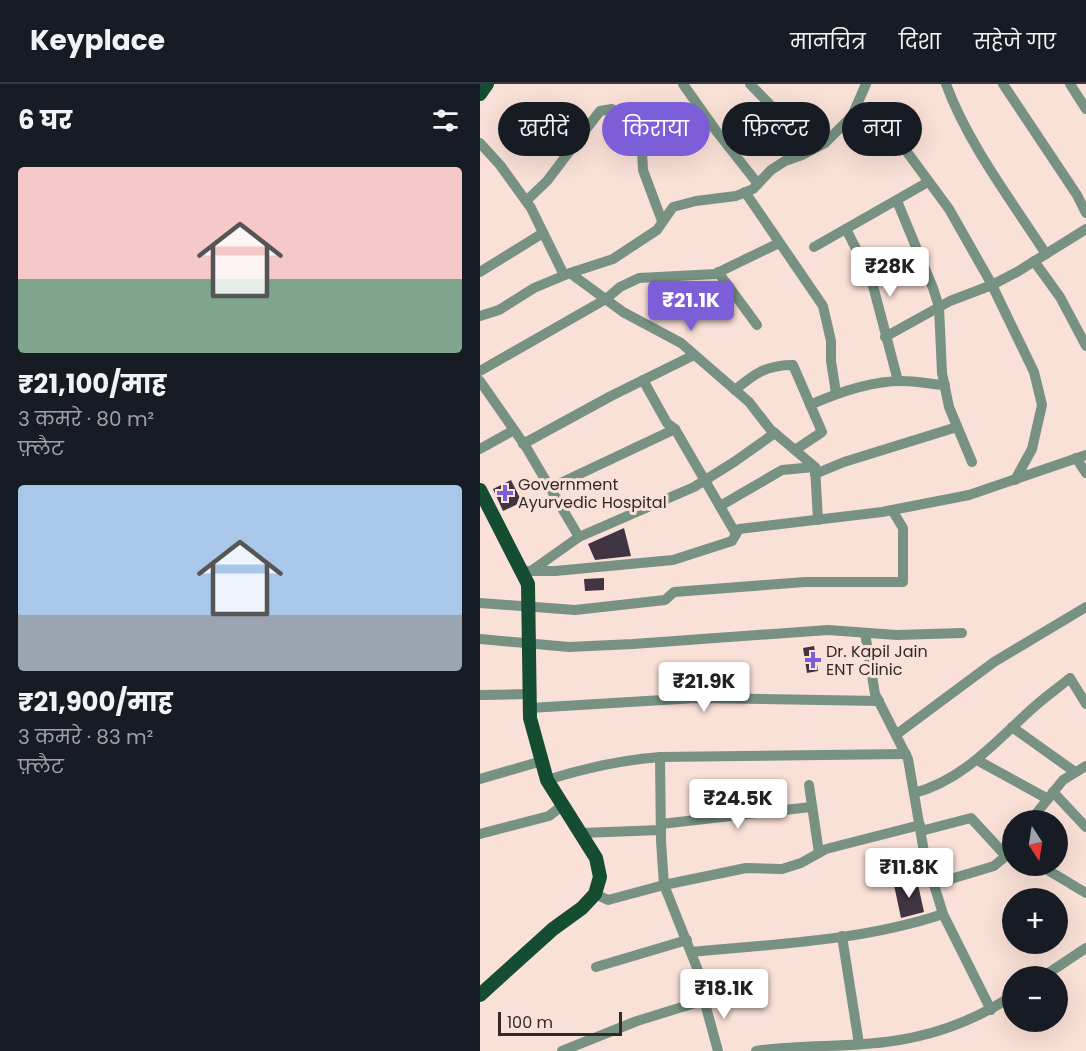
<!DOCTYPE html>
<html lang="hi">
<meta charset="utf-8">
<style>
body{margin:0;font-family:Poppins,"Noto Sans Devanagari",sans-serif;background:#242831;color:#f1f3f6;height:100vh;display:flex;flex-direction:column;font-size:22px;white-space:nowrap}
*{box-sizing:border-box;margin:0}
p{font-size:20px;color:#9ea1a6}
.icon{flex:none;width:33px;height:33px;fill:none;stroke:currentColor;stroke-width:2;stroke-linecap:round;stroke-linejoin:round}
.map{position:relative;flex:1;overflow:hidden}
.panel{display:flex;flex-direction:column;background:#171b24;width:480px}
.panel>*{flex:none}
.guide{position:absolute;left:18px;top:18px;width:498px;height:54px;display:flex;gap:12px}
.needle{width:39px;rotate:168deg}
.tools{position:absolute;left:522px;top:726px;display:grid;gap:12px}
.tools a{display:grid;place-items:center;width:66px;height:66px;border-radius:50%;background:#171b24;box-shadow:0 6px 24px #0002;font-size:30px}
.scale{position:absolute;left:18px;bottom:15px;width:124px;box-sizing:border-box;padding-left:6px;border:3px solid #332a26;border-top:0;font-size:16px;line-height:21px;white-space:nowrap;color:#332a26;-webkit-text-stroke:4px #fae1d7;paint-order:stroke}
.price{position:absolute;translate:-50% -51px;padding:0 14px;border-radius:6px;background:#fff;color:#222;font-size:20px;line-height:39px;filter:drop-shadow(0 2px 3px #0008)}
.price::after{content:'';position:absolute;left:50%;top:36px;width:18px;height:14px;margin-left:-9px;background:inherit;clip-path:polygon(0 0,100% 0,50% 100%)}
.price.current{background:#7d5ed9;color:#fff}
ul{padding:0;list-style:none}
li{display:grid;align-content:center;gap:12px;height:318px;padding:0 18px}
li span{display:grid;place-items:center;height:186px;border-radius:6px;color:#555}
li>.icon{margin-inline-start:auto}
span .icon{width:108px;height:108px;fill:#fffc;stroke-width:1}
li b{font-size:26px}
h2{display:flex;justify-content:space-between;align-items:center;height:72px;padding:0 18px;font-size:26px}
.chip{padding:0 21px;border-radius:27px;background:#171b24;box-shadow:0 6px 24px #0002;font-size:21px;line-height:54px}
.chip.current{background:#7d5ed9;color:#fff}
header{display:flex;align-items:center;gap:36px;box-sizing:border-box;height:84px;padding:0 30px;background:#171b24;border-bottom:2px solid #363941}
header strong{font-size:28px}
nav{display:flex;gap:33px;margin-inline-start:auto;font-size:21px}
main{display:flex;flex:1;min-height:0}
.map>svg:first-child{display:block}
</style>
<header>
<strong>Keyplace</strong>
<nav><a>मानचित्र</a><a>दिशा</a><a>सहेजे गए</a></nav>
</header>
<main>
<section class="panel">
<h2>6 घर<svg class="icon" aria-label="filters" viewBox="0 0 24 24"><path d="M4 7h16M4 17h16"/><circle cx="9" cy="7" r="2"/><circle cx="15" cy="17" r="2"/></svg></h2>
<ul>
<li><span style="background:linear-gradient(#f6c9c9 60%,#7fa58c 0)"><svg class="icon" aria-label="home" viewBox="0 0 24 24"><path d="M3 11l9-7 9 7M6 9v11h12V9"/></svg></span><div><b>₹21,100/माह</b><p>3 कमरे · 80 m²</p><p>फ़्लैट</p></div></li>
<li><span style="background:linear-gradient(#a9c7e8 70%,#9aa5b1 0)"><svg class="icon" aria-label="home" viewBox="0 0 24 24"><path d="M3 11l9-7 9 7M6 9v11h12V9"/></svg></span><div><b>₹21,900/माह</b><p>3 कमरे · 83 m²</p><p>फ़्लैट</p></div></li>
</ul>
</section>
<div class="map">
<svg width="606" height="967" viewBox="0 0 606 967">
<rect width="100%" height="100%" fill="#fae1d7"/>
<!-- building -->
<g fill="#413543">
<path d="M31,396L42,418L23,427L13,405Z"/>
<path d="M144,444L151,472L115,476L108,460Z"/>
<path d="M124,494V506L105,507L104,495Z"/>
<path d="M334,562L338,587L327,589L323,564Z"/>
<path d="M437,796L444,828L421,834L414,801Z"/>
</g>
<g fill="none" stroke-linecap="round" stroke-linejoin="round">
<!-- minor -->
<g stroke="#779283" stroke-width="10">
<path d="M203,0L237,48L278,100"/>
<path d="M270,0L305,36L327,68"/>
<path d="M466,0C488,60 531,116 566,170"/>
<path d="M523,0L597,111L606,129"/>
<path d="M590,0L606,25"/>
<path d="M0,59L20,81L51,124L84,191"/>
<path d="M427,68L469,125L511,199L554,288L562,321L552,365L535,396"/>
<path d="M265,108L343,222L351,257V277L356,309"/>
<path d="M46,117L67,97L120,27L132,25L151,37L161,50L163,86L182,137"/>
<path d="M417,117L453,204L459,223L462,289L469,323L492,378"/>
<path d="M366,145L391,194L418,297"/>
<path d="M334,163L448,98"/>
<path d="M554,177L580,213L606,262"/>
<path d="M0,188L63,149"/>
<path d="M238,188L277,241"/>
<path d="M90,189L133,175L177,146L193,123L216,117L256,112L273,105L291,86L305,77L322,71L345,59L372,32L386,0"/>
<path d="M0,232L19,226L54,204L90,189L143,228L201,259L269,318L290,345L335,383L338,436"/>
<path d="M405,253L470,217L512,201L537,188L606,145"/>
<path d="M0,287L126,215L140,203L159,194L235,190L299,159"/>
<path d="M163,296L187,339L195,345L256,450"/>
<path d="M0,297L46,363L99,453"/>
<path d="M255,306C274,290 286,281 313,281L342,348L315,366"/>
<path d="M330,321C359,308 390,297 422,297C436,297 451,300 465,301"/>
<path d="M43,360L131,312L214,271"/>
<path d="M0,365L34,346"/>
<path d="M596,374L606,389"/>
<path d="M335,390L364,378L477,343"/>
<path d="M70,404L195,345"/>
<path d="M240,422L302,386L335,383"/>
<path d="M42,487H75L193,476L252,457L259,445L402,428L489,411L606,371"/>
<path d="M51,487L99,453L214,403L254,378L295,349"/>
<path d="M0,519L95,526L185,516L194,508L325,498H423V444L412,426"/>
<path d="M385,549L395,610L428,675L444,768L463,830L511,926"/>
<path d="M0,555L89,563L153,560L348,546L417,551L482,549"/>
<path d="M0,611L49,610"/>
<path d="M50,624L216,614L399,617"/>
<path d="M532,643L595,688"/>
<path d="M417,650L514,578L606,523"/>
<path d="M497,676L568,715"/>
<path d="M0,695L62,677"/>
<path d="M67,696C105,684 141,676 180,673L426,670"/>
<path d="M329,701L339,769"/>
<path d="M573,708L606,743"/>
<path d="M434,709C484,696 517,656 554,623C565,613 578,604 590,594L606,620"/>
<path d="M551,736L583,696L606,682"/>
<path d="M181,740L331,723"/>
<path d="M441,747L491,734L526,772"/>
<path d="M101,749L181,746"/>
<path d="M0,750L69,732L83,721"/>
<path d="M561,782L606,809"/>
<path d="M454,800L514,782L532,767"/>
<path d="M115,810L128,816L184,801L266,784L302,785L321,779L346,765L440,741"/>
<path d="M362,852L379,960"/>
<path d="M211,868C295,860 382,857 463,830"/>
<path d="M116,883L207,856"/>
<path d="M564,892L606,864"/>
<path d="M223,912L238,967"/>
<path d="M82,967L157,937L215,919L223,914L225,904L184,801L181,757L180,673"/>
<path d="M276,967C321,960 368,964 413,957C455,951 497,935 532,912"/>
</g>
<!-- major -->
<g stroke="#154d33" stroke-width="14">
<path d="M0,10L7,0"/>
<path d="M0,406L48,500L50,634L67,696L116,774L120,793L115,810L102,824L73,845L0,911"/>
</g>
</g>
<!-- markers -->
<g fill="#7d5ed9" stroke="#fae1d7" stroke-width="2">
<path d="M22 400h6v6h6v6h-6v6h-6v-6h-6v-6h6z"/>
<path d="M330 567h6v6h6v6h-6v6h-6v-6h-6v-6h6z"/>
</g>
<g text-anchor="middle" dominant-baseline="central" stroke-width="6" stroke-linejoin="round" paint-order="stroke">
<!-- poi labels -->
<g font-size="16" fill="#332a26" stroke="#fae1d7" text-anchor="start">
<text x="38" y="400">Government<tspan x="38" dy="18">Ayurvedic Hospital</tspan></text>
<text x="346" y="567">Dr. Kapil Jain<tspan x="346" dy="18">ENT Clinic</tspan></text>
</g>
</g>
</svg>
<div class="tools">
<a><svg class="needle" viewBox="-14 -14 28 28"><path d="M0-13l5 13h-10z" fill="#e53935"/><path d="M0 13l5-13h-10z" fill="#9ea1a6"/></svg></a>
<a>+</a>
<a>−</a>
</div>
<div class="scale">100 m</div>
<b class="price" style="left:410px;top:214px">₹28K</b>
<b class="price current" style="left:211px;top:248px">₹21.1K</b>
<b class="price" style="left:224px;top:629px">₹21.9K</b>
<b class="price" style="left:258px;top:746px">₹24.5K</b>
<b class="price" style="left:429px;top:815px">₹11.8K</b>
<b class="price" style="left:244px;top:936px">₹18.1K</b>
<div class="guide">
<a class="chip">खरीदें</a>
<a class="chip current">किराया</a>
<a class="chip">फ़िल्टर</a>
<a class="chip">नया</a>
</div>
</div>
</main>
